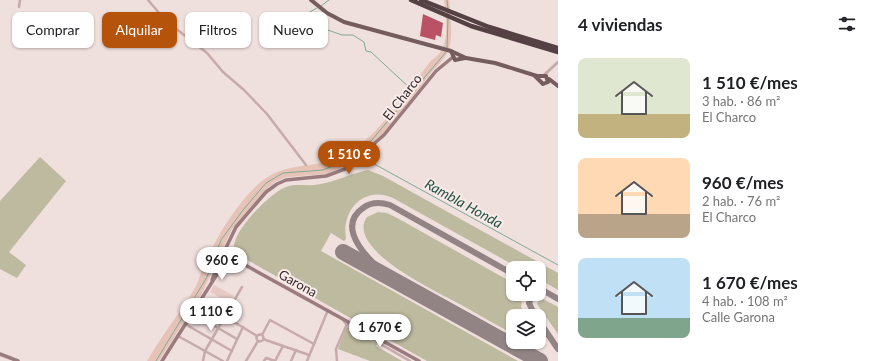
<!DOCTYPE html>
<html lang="es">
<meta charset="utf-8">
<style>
body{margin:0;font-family:Lato,sans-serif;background:#f6f6f6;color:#202124;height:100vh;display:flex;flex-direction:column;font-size:15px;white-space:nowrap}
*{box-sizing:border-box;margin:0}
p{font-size:13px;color:#757577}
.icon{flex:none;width:22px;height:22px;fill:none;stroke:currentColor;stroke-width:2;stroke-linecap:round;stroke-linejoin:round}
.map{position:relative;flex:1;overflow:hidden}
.panel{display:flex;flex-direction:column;background:#fff;width:320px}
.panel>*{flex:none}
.banner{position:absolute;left:12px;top:12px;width:380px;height:36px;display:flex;gap:8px}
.controls{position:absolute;left:506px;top:261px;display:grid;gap:8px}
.controls a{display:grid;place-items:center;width:40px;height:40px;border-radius:8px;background:#fff;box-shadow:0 1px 3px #0004;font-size:20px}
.price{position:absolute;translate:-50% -34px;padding:0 9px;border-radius:14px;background:#fff;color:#222;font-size:13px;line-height:26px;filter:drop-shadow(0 1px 2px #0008)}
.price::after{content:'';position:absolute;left:50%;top:24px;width:12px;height:9px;margin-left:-6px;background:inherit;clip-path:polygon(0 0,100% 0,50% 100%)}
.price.on{background:#b45309;color:#fff}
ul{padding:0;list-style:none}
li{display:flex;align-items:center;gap:12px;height:100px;padding:0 20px}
li span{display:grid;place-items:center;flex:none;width:112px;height:80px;border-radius:8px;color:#555}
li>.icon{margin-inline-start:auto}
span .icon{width:48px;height:48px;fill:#fffc;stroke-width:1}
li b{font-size:17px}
h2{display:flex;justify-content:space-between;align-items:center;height:48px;padding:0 20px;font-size:17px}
.pill{padding:0 14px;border-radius:8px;background:#fff;box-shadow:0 1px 3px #0004;font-size:14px;line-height:36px}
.pill.on{background:#b45309;color:#fff}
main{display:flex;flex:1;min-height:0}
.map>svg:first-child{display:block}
</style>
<main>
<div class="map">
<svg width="558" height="361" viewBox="0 0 558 361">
<rect width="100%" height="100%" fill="#efdfdd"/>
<!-- green -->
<g fill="#bdba9f">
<path d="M40,157L66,181L9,252L26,265L17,278L0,269V201Z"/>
<path d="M368,170L383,176L558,273V290L539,279V268H519L393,198C364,185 341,210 346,239L344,241L331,233L321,251L518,361H427L235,253C226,237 269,194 284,188C294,183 303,186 314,185C333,183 349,174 368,170Z"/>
<path d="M378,212L387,213L399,219L513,283V294H523L521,307L526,316H513V334C493,323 474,312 454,301C433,290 345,248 367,217Z"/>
<path d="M543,299L558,307V334L537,304L539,300Z"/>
<path d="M348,327L377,344L376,346L402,361H370L338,349L346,328Z"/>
</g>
<!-- sand -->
<path fill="#e7c3b7" d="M444,0H449C451,9 450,16 451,25C452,45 449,56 434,69L386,131L345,166L326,174L287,177L275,182L265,190L232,229L201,295L159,361H147C162,335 180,313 195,288C200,279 201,269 206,260C220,232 238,201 262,181C284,163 311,168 336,159C373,146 406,92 430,62C433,59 439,55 441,51C449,39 446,13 444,0Z"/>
<!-- plaza -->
<path fill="#e6cac6" d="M214,285L234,296L230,303L210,292Z"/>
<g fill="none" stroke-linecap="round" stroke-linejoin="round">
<!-- stream -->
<g stroke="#7faa99" stroke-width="1">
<path d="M447,0L448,9"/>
<path d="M321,6L329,0"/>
<path d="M317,8L308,13L322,28L342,35H353L364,42L366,51L371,52L412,90"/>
<path d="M447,49L448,18"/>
<path d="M349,158L356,157"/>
<path d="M361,158L367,160L558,265"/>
<path d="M156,361L207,277L221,240L243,210L266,183L283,173L323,170L345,161L371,141L446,52"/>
</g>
<!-- taxiway -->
<g stroke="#928484" stroke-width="6">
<path d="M390,278C373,264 333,229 363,208C371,202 380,202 390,205L513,274"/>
<path d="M539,288L558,299"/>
<path d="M533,294L529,303L535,316"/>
<path d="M539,321L558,349"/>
</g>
<!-- runway -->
<path stroke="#928484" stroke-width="16" d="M343,252L540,361"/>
</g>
<!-- building -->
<path fill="#b95264" d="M423,14L443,23L441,37L436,35L435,40L420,36Z"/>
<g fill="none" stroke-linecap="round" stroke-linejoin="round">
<!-- minor -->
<g stroke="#c6abaa" stroke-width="2.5">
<path d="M148,0L165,20L207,53L223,72L244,90L267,114L306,165"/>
<path d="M19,7L20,0"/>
<path d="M200,301L257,336"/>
<path d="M192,313L237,339"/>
<path d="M343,320L346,324L410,361"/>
<path d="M185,324L232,351"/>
<circle cx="260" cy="338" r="3.5"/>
<path d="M262,335L270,320L314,344"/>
<path d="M178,336L223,361"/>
<path d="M263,339L309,355"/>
<path d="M203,361L205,351L242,287"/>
<path d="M227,361L243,327"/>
<path d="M246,361L258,341"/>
<path d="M264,361L266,358L275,361"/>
<path d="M275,361L283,346"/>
<path d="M291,361L296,350"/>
<path d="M307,361L328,310"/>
<path d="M337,361L336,349L347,324"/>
</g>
<!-- tertiary -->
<path stroke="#c6abaa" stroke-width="3" d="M543,76L558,62"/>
<!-- secondary -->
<g stroke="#9a7c7e" stroke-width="3.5">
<path d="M227,255L419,361"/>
<path d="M222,256L236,227L266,192L277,184L286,180L326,176L345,169L384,135L436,71L453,57"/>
<path d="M212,280L221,258"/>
<path d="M0,354L18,361"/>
<path d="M162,361L221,268L226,262L234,261"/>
</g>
<!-- primary -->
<g stroke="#755c5e" stroke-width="4">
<path d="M311,0L327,13L344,22L451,51L466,58L495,63L537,76H546L548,82L543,84L534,75"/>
<path d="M451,51L455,60L465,58"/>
<path d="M549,79L558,86"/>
</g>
<!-- motorway -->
<g stroke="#554143" stroke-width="4.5">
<path d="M411,0L471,26L558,52"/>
<path d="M421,0L489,27L558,48"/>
</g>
</g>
<g text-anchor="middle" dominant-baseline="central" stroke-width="4" stroke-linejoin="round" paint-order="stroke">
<!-- street labels -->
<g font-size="13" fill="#35292a" stroke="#f8ebe9">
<text transform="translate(402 97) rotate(-52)">El Charco</text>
<text transform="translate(298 283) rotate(29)">Garona</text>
</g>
<!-- water labels -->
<g font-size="14" font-style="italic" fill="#235241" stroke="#f8ebe9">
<text transform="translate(464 203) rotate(29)">Rambla Honda</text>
</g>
</g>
</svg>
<div class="controls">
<a><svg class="icon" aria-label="locate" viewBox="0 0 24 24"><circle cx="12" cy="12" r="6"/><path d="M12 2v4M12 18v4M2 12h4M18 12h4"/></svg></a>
<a><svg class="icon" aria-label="layers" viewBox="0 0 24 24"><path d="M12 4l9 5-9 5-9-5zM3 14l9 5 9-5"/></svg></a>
</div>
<b class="price on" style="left:349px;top:175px">1 510 €</b>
<b class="price" style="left:222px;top:281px">960 €</b>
<b class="price" style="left:211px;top:332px">1 110 €</b>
<b class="price" style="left:380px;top:348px">1 670 €</b>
<div class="banner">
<a class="pill">Comprar</a>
<a class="pill on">Alquilar</a>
<a class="pill">Filtros</a>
<a class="pill">Nuevo</a>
</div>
</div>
<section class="panel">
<h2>4 viviendas<svg class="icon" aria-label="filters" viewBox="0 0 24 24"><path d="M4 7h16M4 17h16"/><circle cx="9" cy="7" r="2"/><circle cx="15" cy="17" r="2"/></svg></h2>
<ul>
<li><span style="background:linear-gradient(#dfe7d0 70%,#c2b280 0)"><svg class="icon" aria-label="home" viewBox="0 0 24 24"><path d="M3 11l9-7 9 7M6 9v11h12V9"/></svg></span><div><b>1 510 €/mes</b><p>3 hab. · 86 m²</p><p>El Charco</p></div></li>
<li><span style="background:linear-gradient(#ffd9b3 70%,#b9a48a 0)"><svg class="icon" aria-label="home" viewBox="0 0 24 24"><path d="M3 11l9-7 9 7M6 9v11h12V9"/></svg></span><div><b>960 €/mes</b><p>2 hab. · 76 m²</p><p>El Charco</p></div></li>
<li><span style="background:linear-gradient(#bfe0f5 75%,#7fa58c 0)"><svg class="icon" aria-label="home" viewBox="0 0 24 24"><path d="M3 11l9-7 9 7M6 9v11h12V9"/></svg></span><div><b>1 670 €/mes</b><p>4 hab. · 108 m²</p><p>Calle Garona</p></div></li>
</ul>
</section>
</main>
